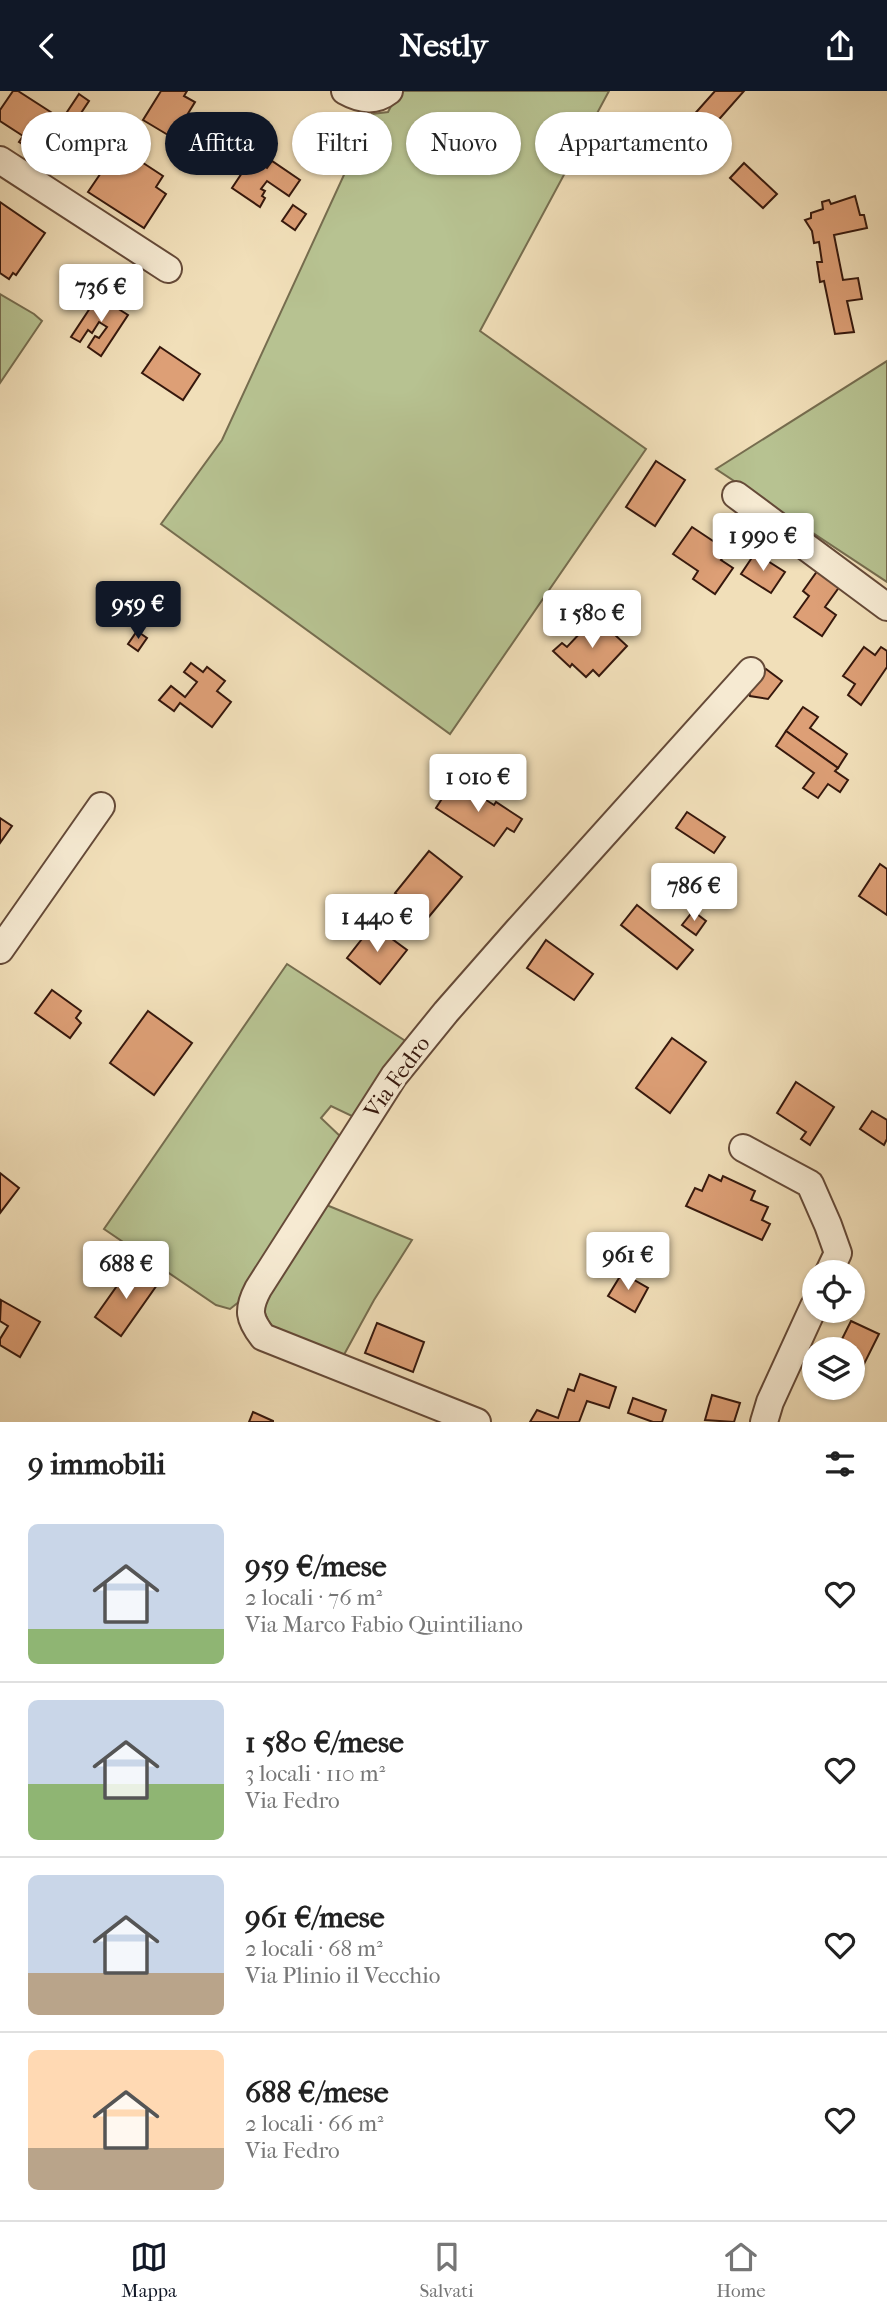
<!DOCTYPE html>
<html lang="it">
<meta charset="utf-8">
<style>
body{margin:0;font-family:"IM FELL French Canon",serif;background:#f2f2f2;color:#222;height:100vh;display:flex;flex-direction:column;font-size:26px;white-space:nowrap}
*{box-sizing:border-box;margin:0}
p{font-size:23px;color:#767676}
.icon{flex:none;width:38px;height:38px;fill:none;stroke:currentColor;stroke-width:2;stroke-linecap:round;stroke-linejoin:round}
.map{position:relative;height:1331px;overflow:hidden}
.panel{display:flex;flex-direction:column;background:#fff;flex:1}
.panel>*{flex:none}
.banner{position:absolute;left:21px;top:21px;width:845px;height:63px;display:flex;gap:14px}
.fabs{position:absolute;left:802px;top:1169px;display:grid;gap:14px}
.fabs a{display:grid;place-items:center;width:63px;height:63px;border-radius:50%;background:#fff;box-shadow:0 2px 5px #0004;font-size:35px}
.price{position:absolute;translate:-50% -60px;padding:0 16px;border-radius:7px;background:#fff;color:#222;font-size:23px;line-height:46px;filter:drop-shadow(0 2px 4px #0008)}
.price::after{content:'';position:absolute;left:50%;top:42px;width:21px;height:16px;margin-left:-10px;background:inherit;clip-path:polygon(0 0,100% 0,50% 100%)}
.price.active{background:#111827;color:#fff}
ul{padding:0;list-style:none}
li{display:flex;align-items:center;gap:21px;height:175px;padding:0 28px}
li+li{border-top:2px solid #e0e0e0}
li span{display:grid;place-items:center;flex:none;width:196px;height:140px;border-radius:10px;color:#555}
li>.icon{margin-inline-start:auto}
span .icon{width:84px;height:84px;fill:#fffc;stroke-width:1}
li b{font-size:30px}
h2{display:flex;justify-content:space-between;align-items:center;height:84px;padding:0 28px;font-size:30px}
.pill{padding:0 24px;border-radius:32px;background:#fff;box-shadow:0 2px 5px #0004;font-size:24px;line-height:63px}
.pill.active{background:#111827;color:#fff}
header{display:flex;justify-content:space-between;align-items:center;height:91px;padding:0 28px;background:#111827;color:#fff;font-size:32px;font-weight:800}
.dock{display:flex;justify-content:space-around;align-items:center;height:98px;border-top:2px solid #e0e0e0;background:#fff;font-size:19px;color:#767676}
.dock a{display:grid;justify-items:center;gap:4px}
.dock .active{color:#111827}
.map>svg:first-child{display:block}
</style>
<header><svg class="icon" aria-label="back" viewBox="0 0 24 24"><path d="M15 5l-7 7 7 7"/></svg>Nestly<svg class="icon" aria-label="share" viewBox="0 0 24 24"><path d="M12 15V3M7 8l5-5 5 5M5 13v7h14v-7"/></svg></header>
<div class="map">
<svg width="887" height="1331" viewBox="0 0 887 1331">
<rect width="100%" height="100%" fill="#f1dfb9"/>
<filter id="stains"><feTurbulence type="fractalNoise" baseFrequency=".00286" numOctaves="4"/><feColorMatrix values="0 0 0 0 .2 0 0 0 0 .09 0 0 0 0 .02 0 0 0 .5 -.17"/></filter>
<radialGradient id="worn" r=".72"><stop offset=".6" stop-color="#630" stop-opacity="0"/><stop offset="1" stop-color="#630" stop-opacity=".3"/></radialGradient>
<!-- green -->
<g fill="#b7c291" stroke="#766d4f" stroke-width="2">
<path d="M399,0H609L480,240L646,358L450,643L161,433L222,349L372,23L388,21Z"/>
<path d="M0,203L34,223L42,230L0,292Z"/>
<path d="M887,270V491L716,378Z"/>
<path d="M287,873L407,951L356,1027L331,1015L321,1027L343,1048L245,1206L230,1218L216,1214L104,1138Z"/>
<path d="M324,1113L412,1149L374,1209L340,1271C310,1259 270,1251 263,1215Z"/>
</g>
<!-- building -->
<g fill="#dd9f76" stroke="#36180d" stroke-width="2">
<path d="M13,0H18L60,27L51,41L44,37L30,58L19,51L23,45L0,30V19Z"/>
<path d="M161,0H187L184,5L195,11L173,47L143,29Z"/>
<path d="M715,0H744L692,59L675,45Z"/>
<path d="M79,3L89,10L77,28L67,21Z"/>
<path d="M128,62L163,85L156,96L166,103L144,137L88,101L109,70L119,76Z"/>
<path d="M252,67L267,77L272,70L300,89L289,105L267,90L261,98L265,100L262,105L265,107L260,116L232,97Z"/>
<path d="M744,72L777,103L763,117L730,87Z"/>
<path d="M855,105L860,124H864L867,137L834,144L843,189L858,187L862,208L847,210L854,241L835,243L824,190L820,191L817,171H822L819,151L814,152L812,140L805,129L811,127V122L823,118L822,111L829,109L831,113Z"/>
<path d="M0,111L45,142L16,184L13,182L9,188L0,182Z"/>
<path d="M293,114L306,123L295,139L282,130Z"/>
<path d="M98,205L128,224L101,265L88,256L95,245L99,247L107,236L99,231L92,242L88,239L80,251L71,246Z"/>
<path d="M160,256L200,283L183,309L142,282Z"/>
<path d="M656,370L685,389L655,435L626,416Z"/>
<path d="M692,436L728,460L721,469L733,477L715,503L693,488L698,480L673,463Z"/>
<path d="M755,462L785,481L771,502L741,483Z"/>
<path d="M818,479L840,495L825,516L836,524L822,545L794,526L809,505L803,500Z"/>
<path d="M600,530L627,555L599,585L593,579L586,586L572,573L570,576L553,560L562,552L567,556L583,539L588,544Z"/>
<path d="M137,540L147,547L138,560L128,553Z"/>
<path d="M864,556L875,564L881,556L887,560V576L861,614L848,604L855,593L843,585Z"/>
<path d="M191,572L203,581L207,576L225,590L217,600L231,611L212,636L180,612L174,620L159,609L171,595L185,606L197,591L184,581Z"/>
<path d="M766,578L782,590L768,608L750,605L748,596Z"/>
<path d="M803,616L818,626L810,637L847,663L838,677L786,640Z"/>
<path d="M786,640L838,677L835,680L848,689L840,701L828,693L818,707L803,697L814,682L776,655Z"/>
<path d="M452,692L461,699L464,695L494,714L496,711L522,728L514,741L507,737L494,755L436,717Z"/>
<path d="M687,721L725,746L714,762L676,737Z"/>
<path d="M0,727L12,735L0,752Z"/>
<path d="M429,760L462,786L427,828L395,802Z"/>
<path d="M880,773L887,778V824L859,805Z"/>
<path d="M637,814L693,859L677,878L621,834Z"/>
<path d="M693,820L706,830L696,844L682,834Z"/>
<path d="M373,834L407,859L380,893L347,867Z"/>
<path d="M546,849L593,883L574,909L527,877Z"/>
<path d="M52,899L81,920L76,927L81,932L70,947L35,922Z"/>
<path d="M148,920L192,952L154,1004L110,972Z"/>
<path d="M672,947L706,971L670,1022L636,997Z"/>
<path d="M796,991L834,1016L810,1054L801,1048L806,1041L777,1022Z"/>
<path d="M872,1020L887,1029V1048L884,1054L860,1038Z"/>
<path d="M0,1082L19,1097L0,1122Z"/>
<path d="M709,1084L721,1090L723,1085L755,1100L751,1109L768,1116L762,1129L770,1133L762,1149L686,1115L695,1097L702,1100Z"/>
<path d="M131,1175L157,1194L121,1245L95,1226Z"/>
<path d="M622,1182L648,1197L635,1221L608,1205Z"/>
<path d="M1,1209L40,1231L20,1266L0,1254V1248L8,1235L0,1230Z"/>
<path d="M851,1230L879,1243L862,1277L852,1272V1258H837Z"/>
<path d="M377,1232L424,1251L413,1281L365,1262Z"/>
<path d="M580,1283L616,1296L609,1317L587,1310L579,1331H530L537,1319L558,1327L568,1298L574,1300Z"/>
<path d="M712,1304L740,1312L734,1331L705,1329Z"/>
<path d="M633,1307L666,1319L662,1331H653L628,1322Z"/>
<path d="M253,1321L273,1330V1331H249Z"/>
</g>
<g fill="none" stroke-linecap="round" stroke-linejoin="round">
<defs>
<g id="minor">
<path d="M345,0C361,9 375,11 389,0"/>
<path d="M0,69L168,178"/>
<path d="M736,404L887,516"/>
<path d="M0,859L101,715"/>
<path d="M743,1057L810,1093L828,1134L838,1162L829,1181"/>
<path d="M477,1331L263,1246C249,1228 247,1219 258,1198L394,985L446,921L518,839L751,580"/>
<path d="M764,1331L770,1311L814,1215"/>
</g>
</defs>
<!-- minor casing -->
<use href="#minor" stroke="#654a38" stroke-width="30"/>
<!-- minor -->
<use href="#minor" stroke="#f6ead2" stroke-width="26"/>
</g>
<g text-anchor="middle" dominant-baseline="central" stroke-width="6" stroke-linejoin="round" paint-order="stroke">
<!-- street labels -->
<g font-size="23" fill="#36180d" stroke="#f6ead2">
<text transform="translate(397 986) rotate(-54)">Via Fedro</text>
</g>
</g>
<rect width="100%" height="100%" filter="url(#stains)"/>
<rect width="100%" height="100%" fill="url(#worn)"/>
</svg>
<div class="fabs">
<a><svg class="icon" aria-label="locate" viewBox="0 0 24 24"><circle cx="12" cy="12" r="6"/><path d="M12 2v4M12 18v4M2 12h4M18 12h4"/></svg></a>
<a><svg class="icon" aria-label="layers" viewBox="0 0 24 24"><path d="M12 4l9 5-9 5-9-5zM3 14l9 5 9-5"/></svg></a>
</div>
<b class="price" style="left:101px;top:233px">736 €</b>
<b class="price" style="left:763px;top:482px">1 990 €</b>
<b class="price active" style="left:138px;top:550px">959 €</b>
<b class="price" style="left:592px;top:559px">1 580 €</b>
<b class="price" style="left:478px;top:723px">1 010 €</b>
<b class="price" style="left:694px;top:832px">786 €</b>
<b class="price" style="left:377px;top:863px">1 440 €</b>
<b class="price" style="left:628px;top:1201px">961 €</b>
<b class="price" style="left:126px;top:1210px">688 €</b>
<div class="banner">
<a class="pill">Compra</a>
<a class="pill active">Affitta</a>
<a class="pill">Filtri</a>
<a class="pill">Nuovo</a>
<a class="pill">Appartamento</a>
</div>
</div>
<section class="panel">
<h2>9 immobili<svg class="icon" aria-label="filters" viewBox="0 0 24 24"><path d="M4 7h16M4 17h16"/><circle cx="9" cy="7" r="2"/><circle cx="15" cy="17" r="2"/></svg></h2>
<ul>
<li><span style="background:linear-gradient(#c9d6e8 75%,#8fb573 0)"><svg class="icon" aria-label="home" viewBox="0 0 24 24"><path d="M3 11l9-7 9 7M6 9v11h12V9"/></svg></span><div><b>959 €/mese</b><p>2 locali · 76 m²</p><p>Via Marco Fabio Quintiliano</p></div><svg class="icon" aria-label="heart" viewBox="0 0 24 24"><path d="M12 20l-8-8c-3-5 5-10 8-4 3-6 11-1 8 4z"/></svg></li>
<li><span style="background:linear-gradient(#c9d6e8 60%,#8fb573 0)"><svg class="icon" aria-label="home" viewBox="0 0 24 24"><path d="M3 11l9-7 9 7M6 9v11h12V9"/></svg></span><div><b>1 580 €/mese</b><p>3 locali · 110 m²</p><p>Via Fedro</p></div><svg class="icon" aria-label="heart" viewBox="0 0 24 24"><path d="M12 20l-8-8c-3-5 5-10 8-4 3-6 11-1 8 4z"/></svg></li>
<li><span style="background:linear-gradient(#c9d6e8 70%,#b9a48a 0)"><svg class="icon" aria-label="home" viewBox="0 0 24 24"><path d="M3 11l9-7 9 7M6 9v11h12V9"/></svg></span><div><b>961 €/mese</b><p>2 locali · 68 m²</p><p>Via Plinio il Vecchio</p></div><svg class="icon" aria-label="heart" viewBox="0 0 24 24"><path d="M12 20l-8-8c-3-5 5-10 8-4 3-6 11-1 8 4z"/></svg></li>
<li><span style="background:linear-gradient(#ffd9b3 70%,#b9a48a 0)"><svg class="icon" aria-label="home" viewBox="0 0 24 24"><path d="M3 11l9-7 9 7M6 9v11h12V9"/></svg></span><div><b>688 €/mese</b><p>2 locali · 66 m²</p><p>Via Fedro</p></div><svg class="icon" aria-label="heart" viewBox="0 0 24 24"><path d="M12 20l-8-8c-3-5 5-10 8-4 3-6 11-1 8 4z"/></svg></li>
</ul>
</section>
<nav class="dock">
<a class="active"><svg class="icon" aria-label="map" viewBox="0 0 24 24"><path d="M3 6l6-2 6 2 6-2v14l-6 2-6-2-6 2zM9 4v14M15 6v14"/></svg>Mappa</a>
<a><svg class="icon" aria-label="saved" viewBox="0 0 24 24"><path d="M7 4h10v16l-5-4-5 4z"/></svg>Salvati</a>
<a><svg class="icon" aria-label="home" viewBox="0 0 24 24"><path d="M3 11l9-7 9 7M6 9v11h12V9"/></svg>Home</a>
</nav>
